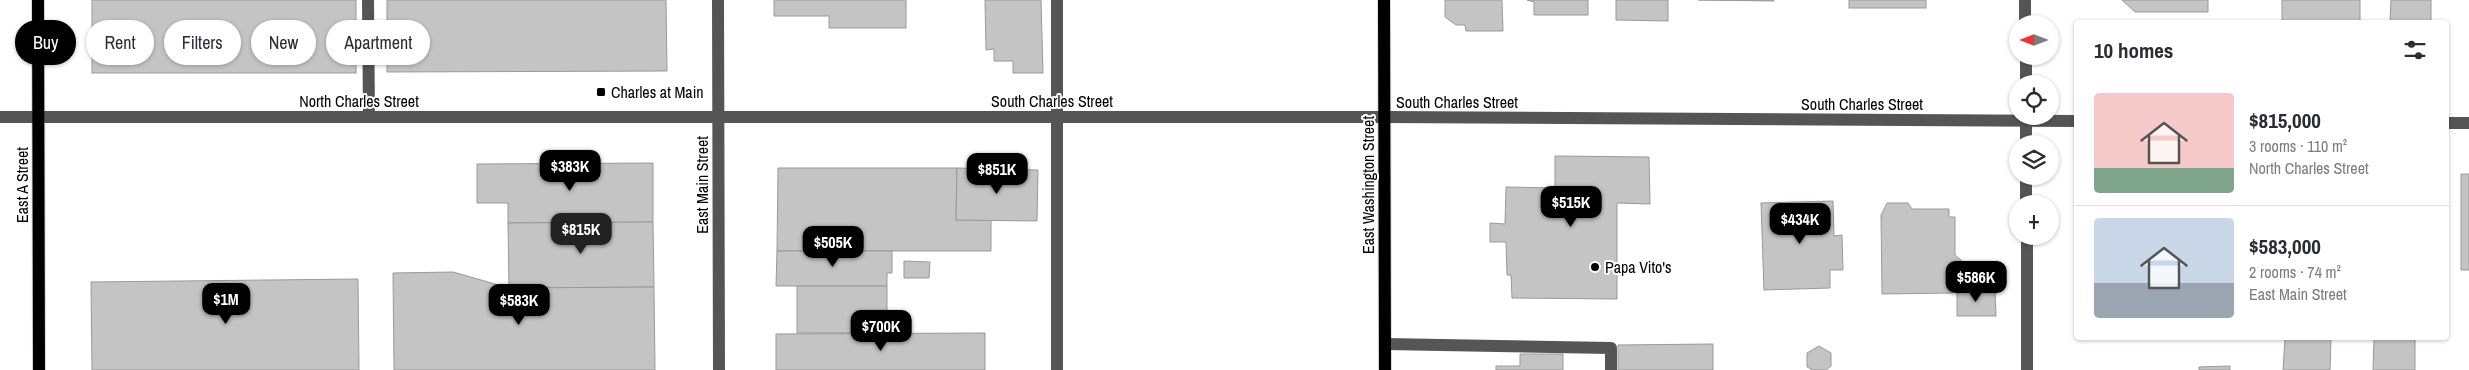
<!DOCTYPE html>
<meta charset="utf-8">
<style>
body{margin:0;font-family:"Archivo Narrow",sans-serif;background:#f7f7f7;color:#2b2b33;height:100vh;display:flex;flex-direction:column;font-size:19px;white-space:nowrap}
*{box-sizing:border-box;margin:0}
p{font-size:16px;color:#7c7c81}
.icon{flex:none;width:28px;height:28px;fill:none;stroke:currentColor;stroke-width:2;stroke-linecap:round;stroke-linejoin:round}
.map{position:relative;flex:1;overflow:hidden}
.panel{position:absolute;left:2074px;top:20px;width:375px;height:320px;display:flex;flex-direction:column;background:#fff;border-radius:5px;box-shadow:0 1px 4px #0004}
.panel>*{flex:none}
.banner{position:absolute;left:15px;top:20px;width:475px;height:45px;display:flex;gap:10px}
.needle{width:32px;rotate:270deg}
.fabs{position:absolute;left:2009px;top:15px;display:grid;gap:10px}
.fabs a{display:grid;place-items:center;width:50px;height:50px;border-radius:50%;background:#fff;box-shadow:0 1px 4px #0004;font-size:25px}
.price{position:absolute;translate:-50% -42px;padding:0 11px;border-radius:10px;background:#000;color:#fff;font-size:16px;line-height:32px;filter:drop-shadow(0 1px 2px #0008)}
.price::after{content:'';position:absolute;left:50%;top:30px;width:15px;height:11px;margin-left:-8px;background:inherit;clip-path:polygon(0 0,100% 0,50% 100%)}
.price.active{background:#222;color:#fff}
ul{padding:0;list-style:none}
li{display:flex;align-items:center;gap:15px;height:125px;padding:0 20px}
li+li{border-top:1px solid #e1e1e2}
li span{display:grid;place-items:center;flex:none;width:140px;height:100px;border-radius:5px;color:#555}
li>.icon{margin-inline-start:auto}
span .icon{width:60px;height:60px;fill:#fffc;stroke-width:1}
li b{font-size:21px}
h2{display:flex;justify-content:space-between;align-items:center;height:60px;padding:0 20px;font-size:21px}
.chip{padding:0 18px;border-radius:22px;background:#fff;box-shadow:0 1px 4px #0004;font-size:18px;line-height:45px}
.chip.active{background:#000;color:#fff}
.map>svg:first-child{display:block}
</style>
<div class="map">
<svg width="2469" height="370" viewBox="0 0 2469 370">
<rect width="100%" height="100%" fill="#fff"/>
<!-- building -->
<g fill="#c4c4c4" stroke="#999">
<rect x="92" y="0" width="264" height="73"/>
<path d="M387,0H666L667,71L387,72Z"/>
<path d="M774,0H906V28H829V16H774Z"/>
<path d="M985,0H1041L1043,73H1013V61H994V49L986,50Z"/>
<path d="M1445,0H1502L1503,31H1466L1465,25H1456L1445,17Z"/>
<path d="M1527,0H1588V15H1534V2Z"/>
<path d="M1616,0H1668V21L1616,20Z"/>
<path d="M1698,0H1774V1Z"/>
<rect x="1849" y="0" width="77" height="8"/>
<path d="M2122,0H2208V12H2135Z"/>
<rect x="2282" y="0" width="78" height="22"/>
<path d="M2391,0H2431V22L2390,21Z"/>
<path d="M1555,156L1649,157L1650,204L1617,203V299L1512,298L1511,275H1507L1506,242H1490V223L1505,224L1506,187L1555,188Z"/>
<path d="M653,163V222L508,223V203H477V164Z"/>
<path d="M778,168H957L956,220H991V251H777Z"/>
<path d="M957,168L1038,170L1037,221L956,220Z"/>
<rect x="2461" y="174" width="8" height="96"/>
<path d="M1833,201L1834,236L1842,235L1843,270H1830V288L1764,290L1761,203Z"/>
<path d="M1887,203H1908L1912,209H1949V217H1955V255L1962,261V280L1953,293L1882,294L1881,215Z"/>
<path d="M653,222L654,287L509,288L508,223Z"/>
<path d="M777,251H892V273H887V286H776Z"/>
<path d="M904,261L930,262L929,278H904Z"/>
<path d="M453,272L509,288L654,287L655,370H394L393,273Z"/>
<path d="M358,279L359,370H92L91,282Z"/>
<path d="M797,286H887V315H875V333H797Z"/>
<path d="M1957,290H1995L1996,316H1957Z"/>
<path d="M985,333V370H776V334Z"/>
<path d="M2285,338H2331L2330,370H2283Z"/>
<path d="M2374,338H2415V370H2373Z"/>
<path d="M1713,344V370H1618V345Z"/>
<path d="M1819,346L1831,353V366L1826,370H1813L1807,367V353Z"/>
<path d="M1520,354H1563V370H1496V366H1520Z"/>
<path d="M2230,366V370H2199V367Z"/>
</g>
<g fill="none" stroke-linecap="round" stroke-linejoin="round">
<defs>
<g id="major">
<path d="M38,0L39,370"/>
<path d="M1384,0L1385,370"/>
</g>
</defs>
<!-- major casing -->
<use href="#major" stroke="#dbdbdb" stroke-width="14"/>
<!-- minor -->
<g stroke="#555" stroke-width="12">
<path d="M368,0L369,117"/>
<path d="M718,0L719,370"/>
<path d="M1057,0V370"/>
<path d="M2025,0V24"/>
<path d="M2026,56V84"/>
<path d="M2026,116V144"/>
<path d="M0,117H1384L2076,121"/>
<path d="M2446,123H2469"/>
<path d="M2026,176V204"/>
<path d="M2027,236V370"/>
<path d="M1385,344L1611,348V370"/>
</g>
<!-- major -->
<use href="#major" stroke="#000" stroke-width="12"/>
</g>
<!-- markers -->
<g fill="#000" stroke="#fff" stroke-width="2">
<rect x="596" y="87" width="10" height="10" rx="2.5"/>
<circle cx="1595" cy="267" r="5"/>
</g>
<g text-anchor="middle" dominant-baseline="central" stroke-width="4" stroke-linejoin="round" paint-order="stroke">
<!-- poi labels -->
<g font-size="16" fill="#000" stroke="#fff" text-anchor="start">
<text x="611" y="92">Charles at Main</text>
<text x="1605" y="267">Papa Vito's</text>
</g>
<!-- street labels -->
<g font-size="16" fill="#000" stroke="#fff">
<text x="359" y="101">North Charles Street</text>
<text x="1052" y="101">South Charles Street</text>
<text x="1457" y="102">South Charles Street</text>
<text x="1862" y="104">South Charles Street</text>
<text transform="translate(22 185) rotate(-90)">East A Street</text>
<text transform="translate(702 185) rotate(-90)">East Main Street</text>
<text transform="translate(1368 185) rotate(-90)">East Washington Street</text>
</g>
</g>
</svg>
<div class="fabs">
<a><svg class="needle" viewBox="-14 -14 28 28"><path d="M0-13l5 13h-10z" fill="#e53935"/><path d="M0 13l5-13h-10z" fill="#7c7c81"/></svg></a>
<a><svg class="icon" aria-label="locate" viewBox="0 0 24 24"><circle cx="12" cy="12" r="6"/><path d="M12 2v4M12 18v4M2 12h4M18 12h4"/></svg></a>
<a><svg class="icon" aria-label="layers" viewBox="0 0 24 24"><path d="M12 4l9 5-9 5-9-5zM3 14l9 5 9-5"/></svg></a>
<a>+</a>
</div>
<b class="price" style="left:570px;top:192px">$383K</b>
<b class="price" style="left:997px;top:195px">$851K</b>
<b class="price" style="left:1571px;top:228px">$515K</b>
<b class="price" style="left:1800px;top:245px">$434K</b>
<b class="price active" style="left:581px;top:255px">$815K</b>
<b class="price" style="left:833px;top:268px">$505K</b>
<b class="price" style="left:1976px;top:303px">$586K</b>
<b class="price" style="left:226px;top:325px">$1M</b>
<b class="price" style="left:519px;top:326px">$583K</b>
<b class="price" style="left:881px;top:352px">$700K</b>
<div class="banner">
<a class="chip active">Buy</a>
<a class="chip">Rent</a>
<a class="chip">Filters</a>
<a class="chip">New</a>
<a class="chip">Apartment</a>
</div>
<section class="panel">
<h2>10 homes<svg class="icon" aria-label="filters" viewBox="0 0 24 24"><path d="M4 7h16M4 17h16"/><circle cx="9" cy="7" r="2"/><circle cx="15" cy="17" r="2"/></svg></h2>
<ul>
<li><span style="background:linear-gradient(#f6c9c9 75%,#7fa58c 0)"><svg class="icon" aria-label="home" viewBox="0 0 24 24"><path d="M3 11l9-7 9 7M6 9v11h12V9"/></svg></span><div><b>$815,000</b><p>3 rooms · 110 m²</p><p>North Charles Street</p></div></li>
<li><span style="background:linear-gradient(#c9d6e8 65%,#9aa5b1 0)"><svg class="icon" aria-label="home" viewBox="0 0 24 24"><path d="M3 11l9-7 9 7M6 9v11h12V9"/></svg></span><div><b>$583,000</b><p>2 rooms · 74 m²</p><p>East Main Street</p></div></li>
</ul>
</section>
</div>
